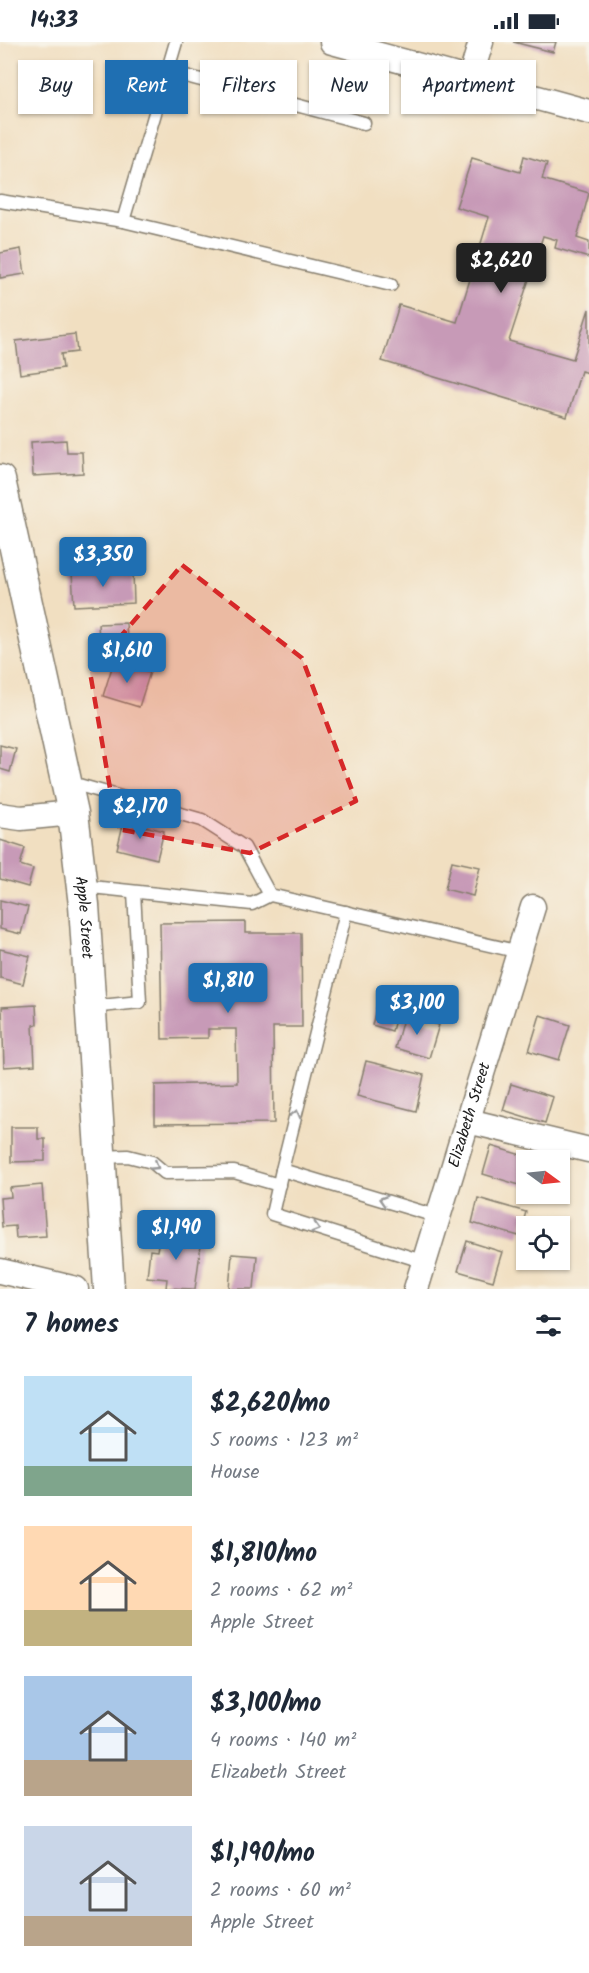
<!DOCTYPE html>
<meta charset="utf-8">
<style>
body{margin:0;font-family:Kalam,sans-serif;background:#f2f2f3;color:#1f2937;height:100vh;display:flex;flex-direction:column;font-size:22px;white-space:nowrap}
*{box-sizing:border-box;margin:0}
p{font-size:20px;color:#747a83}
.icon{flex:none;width:33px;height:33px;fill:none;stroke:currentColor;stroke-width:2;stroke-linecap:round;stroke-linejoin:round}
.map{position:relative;height:1247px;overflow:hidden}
.side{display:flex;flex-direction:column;background:#fff;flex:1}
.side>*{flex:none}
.top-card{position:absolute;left:18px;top:18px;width:554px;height:54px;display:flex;gap:12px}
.needle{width:39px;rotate:105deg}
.fabs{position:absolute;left:516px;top:1108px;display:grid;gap:12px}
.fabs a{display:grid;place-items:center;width:54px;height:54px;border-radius:0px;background:#fff;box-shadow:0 2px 4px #0004;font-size:30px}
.price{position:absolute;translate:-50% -51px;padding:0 14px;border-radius:6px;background:#1f6fb2;color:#fff;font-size:20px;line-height:39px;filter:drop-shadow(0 2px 3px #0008)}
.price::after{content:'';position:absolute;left:50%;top:36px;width:18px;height:14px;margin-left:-9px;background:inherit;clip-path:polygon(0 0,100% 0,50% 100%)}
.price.active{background:#222;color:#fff}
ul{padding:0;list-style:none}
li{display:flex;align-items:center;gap:18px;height:150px;padding:0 24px}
li span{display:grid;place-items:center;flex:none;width:168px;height:120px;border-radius:0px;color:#555}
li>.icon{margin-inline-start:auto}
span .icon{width:72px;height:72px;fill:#fffc;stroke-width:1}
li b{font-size:26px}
h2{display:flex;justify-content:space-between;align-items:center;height:72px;padding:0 24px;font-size:26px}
.tag{padding:0 21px;border-radius:0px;background:#fff;box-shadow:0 2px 4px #0004;font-size:21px;line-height:54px}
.tag.active{background:#1f6fb2;color:#fff}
.status{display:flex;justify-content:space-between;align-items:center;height:42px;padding:0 30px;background:#fff;direction:ltr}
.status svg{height:16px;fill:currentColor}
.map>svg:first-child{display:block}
</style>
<div class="status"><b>14:33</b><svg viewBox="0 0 49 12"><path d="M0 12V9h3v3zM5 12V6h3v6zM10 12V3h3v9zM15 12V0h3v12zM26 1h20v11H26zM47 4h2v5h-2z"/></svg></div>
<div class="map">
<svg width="589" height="1247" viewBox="0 0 589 1247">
<rect width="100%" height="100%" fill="#f7f3e8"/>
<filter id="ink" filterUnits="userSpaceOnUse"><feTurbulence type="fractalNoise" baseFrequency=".0167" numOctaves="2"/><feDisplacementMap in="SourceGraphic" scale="12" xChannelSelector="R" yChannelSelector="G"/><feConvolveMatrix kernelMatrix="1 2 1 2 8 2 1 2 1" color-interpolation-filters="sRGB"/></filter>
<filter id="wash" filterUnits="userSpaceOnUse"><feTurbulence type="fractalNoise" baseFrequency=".008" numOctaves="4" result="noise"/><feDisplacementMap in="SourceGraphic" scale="24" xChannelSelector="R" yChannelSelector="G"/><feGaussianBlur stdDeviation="1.35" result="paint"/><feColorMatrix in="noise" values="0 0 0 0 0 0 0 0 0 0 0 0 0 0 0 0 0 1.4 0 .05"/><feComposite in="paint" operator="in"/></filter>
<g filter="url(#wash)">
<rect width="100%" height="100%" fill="#f1dfc1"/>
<g id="blocks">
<!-- building -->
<g fill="#c79ab7">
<path d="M513,0H556L553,10Z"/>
<path d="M524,114L547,121L542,137L589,151L577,196L589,200V216L555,206L557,198L543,194L509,299L573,317L589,267V331L581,329L567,375L382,319L399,263L457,280L489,175L456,165L472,116L520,130Z"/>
<path d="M21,207L25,232L0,236V211Z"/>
<path d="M75,292L77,310L61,312L63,326L20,332L16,299Z"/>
<path d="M66,398L67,410H82L83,431L33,434L31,400Z"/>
<path d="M133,529L134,561L74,564L72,531Z"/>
<path d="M126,581L127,597L99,598L98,582Z"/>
<path d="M114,619L150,630L139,665L103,654Z"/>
<path d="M0,703L16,707L10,730L0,727Z"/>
<path d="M124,779L164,789L157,817L117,807Z"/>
<path d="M0,798L25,806L20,823L33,827L28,845L0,837Z"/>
<path d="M452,819L480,825L473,854L445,847Z"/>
<path d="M0,858L28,865L21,892L0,887Z"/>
<path d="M245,880V891H301L302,985H273L274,1081L155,1082V1043L237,1041L236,987H208V996L162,997L160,881Z"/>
<path d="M0,907L30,914L23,942L0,936Z"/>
<path d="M36,963L37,982L33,983L35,1023L4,1025L2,965Z"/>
<path d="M377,964L397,970L392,989L372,983Z"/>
<path d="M404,973L439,983L429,1016L395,1006Z"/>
<path d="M540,973L570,983L559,1018L529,1009Z"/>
<path d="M366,1019L424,1033L416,1069L357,1054Z"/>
<path d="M511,1042L553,1055L545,1081L503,1068Z"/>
<path d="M11,1085H38V1097H45V1119L11,1120Z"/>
<path d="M491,1104L538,1118L526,1119V1145L483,1132Z"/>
<path d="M42,1143L46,1194L16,1196L15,1184L2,1185L0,1156L11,1155L10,1146Z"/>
<path d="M478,1156L526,1170L519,1194L472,1181Z"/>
<path d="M160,1190L202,1196L195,1247L166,1246L167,1237L147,1235L150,1208L157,1209Z"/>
<path d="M467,1199L502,1210L493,1239L458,1229Z"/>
<path d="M232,1212L257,1214L254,1247H229Z"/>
</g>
</g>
</g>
<g filter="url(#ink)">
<use href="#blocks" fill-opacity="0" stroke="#867e6e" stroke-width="1.5"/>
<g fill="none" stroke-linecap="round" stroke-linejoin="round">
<defs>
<g id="service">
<path d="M167,29L364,81"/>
<path d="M0,159L123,179L176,0"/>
<path d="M123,179L391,243"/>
<path d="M68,740L202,778L244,805L270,853L520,910"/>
<path d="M82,844L252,862L270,853"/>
<path d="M91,965L140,960L134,850"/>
<path d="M100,1115L128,1114L152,1120L165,1131L234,1130L279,1143"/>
<path d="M282,1128L346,870"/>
<path d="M425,1220L272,1172L282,1128L439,1175"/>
</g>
<g id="minor">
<path d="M332,0L589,70"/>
<path d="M470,37L481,0"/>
<path d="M0,773L21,776L73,771"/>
<path d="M468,1079L589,1108"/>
<path d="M0,1229L76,1247"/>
<path id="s1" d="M416,1247L533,865"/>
</g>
<g id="tertiary">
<path id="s2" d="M0,438L73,771L84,863L109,1247"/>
</g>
</defs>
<!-- service casing -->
<use href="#service" stroke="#867e6e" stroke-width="15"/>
<!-- minor casing -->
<use href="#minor" stroke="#867e6e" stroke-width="27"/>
<!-- tertiary casing -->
<use href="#tertiary" stroke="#867e6e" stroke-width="33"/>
<!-- service -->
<use href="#service" stroke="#fff" stroke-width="12"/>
<!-- minor -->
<use href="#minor" stroke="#fff" stroke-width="24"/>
<!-- tertiary -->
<use href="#tertiary" stroke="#fff" stroke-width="30"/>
</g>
<!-- one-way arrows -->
<defs><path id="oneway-chevron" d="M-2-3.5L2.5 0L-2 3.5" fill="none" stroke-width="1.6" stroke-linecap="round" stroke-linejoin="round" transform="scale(1.5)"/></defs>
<g stroke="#999">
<use href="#oneway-chevron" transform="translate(296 1072) rotate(-76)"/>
<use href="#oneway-chevron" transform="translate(155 1124) rotate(33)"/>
<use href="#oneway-chevron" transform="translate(383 1158) rotate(-163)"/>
<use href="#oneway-chevron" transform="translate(316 1186) rotate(17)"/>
</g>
</g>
<!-- marked area -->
<path fill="#d62828" fill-opacity="0.2" stroke="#d62828" stroke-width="4.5" stroke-dasharray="12 8" stroke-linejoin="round" d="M182,523L302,616L356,759L250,811L117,787L90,630Z"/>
<g text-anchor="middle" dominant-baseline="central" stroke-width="5" stroke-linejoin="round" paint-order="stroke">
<!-- street labels -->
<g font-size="16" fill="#1c1c1c" stroke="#f7f3e8">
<text stroke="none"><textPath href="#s2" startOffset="446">Apple Street</textPath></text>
<text stroke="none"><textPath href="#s1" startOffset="182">Elizabeth Street</textPath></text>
</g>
</g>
</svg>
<div class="fabs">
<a><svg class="needle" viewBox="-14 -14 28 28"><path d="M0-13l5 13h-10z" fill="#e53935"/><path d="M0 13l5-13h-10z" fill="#747a83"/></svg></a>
<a><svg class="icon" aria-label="locate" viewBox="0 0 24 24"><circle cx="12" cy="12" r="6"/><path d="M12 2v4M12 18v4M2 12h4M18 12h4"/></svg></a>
</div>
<b class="price active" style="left:501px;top:252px">$2,620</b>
<b class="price" style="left:103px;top:546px">$3,350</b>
<b class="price" style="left:127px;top:642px">$1,610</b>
<b class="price" style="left:140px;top:798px">$2,170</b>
<b class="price" style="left:228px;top:972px">$1,810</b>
<b class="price" style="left:417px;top:994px">$3,100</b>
<b class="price" style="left:176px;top:1219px">$1,190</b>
<div class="top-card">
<a class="tag">Buy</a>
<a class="tag active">Rent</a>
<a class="tag">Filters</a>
<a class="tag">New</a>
<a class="tag">Apartment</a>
</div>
</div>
<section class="side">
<h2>7 homes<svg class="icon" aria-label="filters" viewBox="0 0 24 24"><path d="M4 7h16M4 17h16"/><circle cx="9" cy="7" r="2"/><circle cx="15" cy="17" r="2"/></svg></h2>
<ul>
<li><span style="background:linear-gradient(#bfe0f5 75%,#7fa58c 0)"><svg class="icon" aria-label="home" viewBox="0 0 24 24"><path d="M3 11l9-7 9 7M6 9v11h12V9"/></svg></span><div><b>$2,620/mo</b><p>5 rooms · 123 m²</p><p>House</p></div></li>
<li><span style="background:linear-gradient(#ffd9b3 70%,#c2b280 0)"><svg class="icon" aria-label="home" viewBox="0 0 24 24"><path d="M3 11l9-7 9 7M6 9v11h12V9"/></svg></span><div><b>$1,810/mo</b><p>2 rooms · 62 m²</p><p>Apple Street</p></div></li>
<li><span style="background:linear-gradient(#a9c7e8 70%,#b9a48a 0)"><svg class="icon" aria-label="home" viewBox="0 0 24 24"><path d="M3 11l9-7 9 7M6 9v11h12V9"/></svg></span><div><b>$3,100/mo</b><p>4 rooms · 140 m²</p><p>Elizabeth Street</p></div></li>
<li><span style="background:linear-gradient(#c9d6e8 75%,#b9a48a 0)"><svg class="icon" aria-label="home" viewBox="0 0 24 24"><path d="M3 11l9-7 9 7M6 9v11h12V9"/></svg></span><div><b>$1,190/mo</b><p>2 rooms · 60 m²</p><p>Apple Street</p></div></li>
</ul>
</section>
